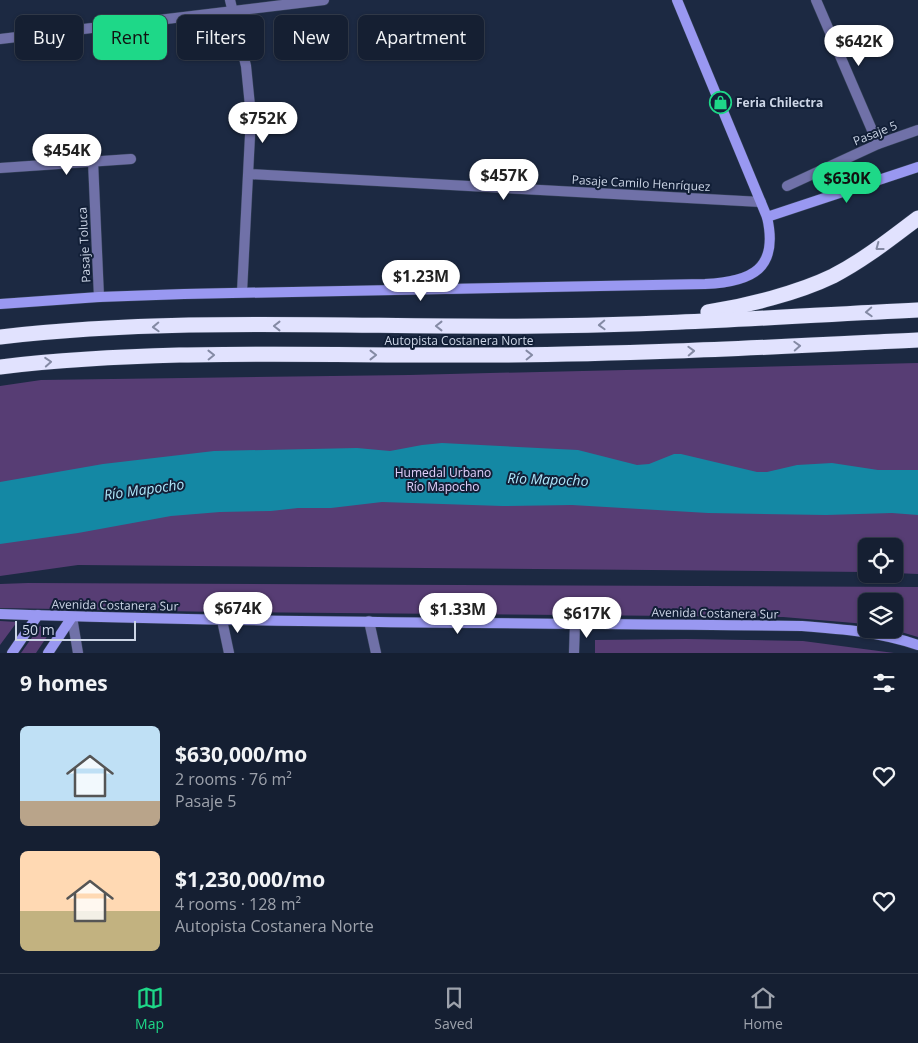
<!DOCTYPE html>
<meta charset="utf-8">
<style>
body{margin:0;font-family:"Open Sans",sans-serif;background:#1e273a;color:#f1f3f6;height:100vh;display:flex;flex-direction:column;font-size:19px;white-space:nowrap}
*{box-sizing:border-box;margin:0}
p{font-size:16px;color:#9da2ac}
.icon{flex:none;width:28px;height:28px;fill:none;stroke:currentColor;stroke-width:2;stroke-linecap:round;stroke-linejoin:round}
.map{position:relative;height:653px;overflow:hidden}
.details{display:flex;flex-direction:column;background:#151f32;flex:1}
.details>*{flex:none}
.banner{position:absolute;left:15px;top:15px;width:500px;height:45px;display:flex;gap:10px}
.tools{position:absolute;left:858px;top:538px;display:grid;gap:10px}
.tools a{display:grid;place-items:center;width:45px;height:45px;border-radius:8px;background:#151f32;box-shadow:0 1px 4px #0004,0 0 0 1px #343d4d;font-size:25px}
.scale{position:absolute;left:15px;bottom:12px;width:121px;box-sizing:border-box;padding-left:5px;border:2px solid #ccd5e6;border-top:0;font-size:14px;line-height:18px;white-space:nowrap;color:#ccd5e6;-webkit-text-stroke:4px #121f37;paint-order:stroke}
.price{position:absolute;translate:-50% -42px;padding:0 11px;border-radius:18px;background:#fff;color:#222;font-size:16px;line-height:32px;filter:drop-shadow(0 1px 2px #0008)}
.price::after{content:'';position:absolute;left:50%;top:30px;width:15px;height:11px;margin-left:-8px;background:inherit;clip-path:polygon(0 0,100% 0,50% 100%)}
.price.on{background:#1ed888;color:#111}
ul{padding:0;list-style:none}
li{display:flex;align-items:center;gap:15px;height:125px;padding:0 20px}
li span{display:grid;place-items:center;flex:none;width:140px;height:100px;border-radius:8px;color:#555}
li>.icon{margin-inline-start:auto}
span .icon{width:60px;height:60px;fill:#fffc;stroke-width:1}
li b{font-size:21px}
h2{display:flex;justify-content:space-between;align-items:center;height:60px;padding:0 20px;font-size:21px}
.chip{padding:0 18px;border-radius:8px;background:#151f32;box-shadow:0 1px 4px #0004,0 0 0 1px #343d4d;font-size:18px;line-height:45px}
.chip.on{background:#1ed888;color:#111}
.tabs{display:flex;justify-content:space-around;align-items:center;height:70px;border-top:1px solid #343d4d;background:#151f32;font-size:14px;color:#9da2ac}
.tabs a{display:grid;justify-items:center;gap:2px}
.tabs .on{color:#1ed888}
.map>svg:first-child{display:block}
</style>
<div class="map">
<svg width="918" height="653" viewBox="0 0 918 653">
<rect width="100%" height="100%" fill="#1c2942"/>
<!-- green -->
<g fill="#573d74">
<path d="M918,363V574L894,573V546H866V572L78,565L0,576V386L41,380L409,375Z"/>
<path d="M28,583L918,587V637L891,629H894V601H866V624L783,617L220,612L0,608V584Z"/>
<path d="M0,621L17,622L0,645Z"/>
<path d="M40,626H47L50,632L36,653H21Z"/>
<path d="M686,639L803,641L894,653H595V640Z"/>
</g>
<!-- water -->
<path fill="#1488a4" d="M442,443L578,450L637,465L649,464L674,454H681L757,472H767L797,465L832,463L878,470H918V515L892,513L826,515L708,513L572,505L502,506L382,502L331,508H298L271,511L220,512L171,516L78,533L0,544V482L103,464L214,451L357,448L390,451L422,445Z"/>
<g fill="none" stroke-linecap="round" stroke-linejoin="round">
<defs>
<g id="street">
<path d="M230,0L246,66L251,116L242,292"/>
<path d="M816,0L878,144"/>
<path d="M0,39L324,0"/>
<path d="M93,161L99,297"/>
<path d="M0,168L131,159"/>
<path d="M249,174L761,202"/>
<path d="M787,186L878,144L918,130"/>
<path d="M72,617L78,653"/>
<path d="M222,620L229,653"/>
<path d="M369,621L376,653"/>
<path d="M574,653L575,623"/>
</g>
<g id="secondary">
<path d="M767,217L918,167"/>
<path d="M0,304L99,297L184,294L705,284C752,282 779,269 767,217L677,0"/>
<path d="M0,614C267,623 535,623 802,626C842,629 880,632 918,645"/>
<path d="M12,653L38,615"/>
<path d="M48,653L72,617"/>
</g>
<g id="highway">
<path d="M708,312C746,306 798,293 833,276C864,260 890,239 918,218"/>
<path d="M0,337C179,316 360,328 540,326C666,325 792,316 918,310"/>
<path d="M0,367C159,348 320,356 480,355C626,355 772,347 918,340"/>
</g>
</defs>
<!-- street casing -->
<use href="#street" stroke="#38455c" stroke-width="11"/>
<!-- secondary casing -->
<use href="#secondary" stroke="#38455c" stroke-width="11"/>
<!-- highway casing -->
<use href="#highway" stroke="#38455c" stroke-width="16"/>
<!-- street -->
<use href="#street" stroke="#7071a8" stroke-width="10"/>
<!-- secondary -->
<use href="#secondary" stroke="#9998f1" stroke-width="10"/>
<!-- highway -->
<use href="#highway" stroke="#e1e2fe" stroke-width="15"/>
</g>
<!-- one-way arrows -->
<defs><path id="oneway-chevron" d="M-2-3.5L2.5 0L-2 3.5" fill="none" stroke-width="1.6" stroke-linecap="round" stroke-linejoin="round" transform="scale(1.25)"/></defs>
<g stroke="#848aa4">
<use href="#oneway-chevron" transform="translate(879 247) rotate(143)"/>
<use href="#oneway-chevron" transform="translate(869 312) rotate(177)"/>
<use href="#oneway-chevron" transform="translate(602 325) rotate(178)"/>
<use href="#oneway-chevron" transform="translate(277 326) rotate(-180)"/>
<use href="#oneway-chevron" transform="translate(439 326) rotate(-180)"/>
<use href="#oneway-chevron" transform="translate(156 327) rotate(178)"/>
<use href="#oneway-chevron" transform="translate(797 346) rotate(-3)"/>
<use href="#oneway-chevron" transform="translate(691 351) rotate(-2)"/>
<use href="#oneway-chevron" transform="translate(211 355) rotate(-1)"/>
<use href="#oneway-chevron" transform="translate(373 355)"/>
<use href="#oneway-chevron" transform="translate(529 355) rotate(-1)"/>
<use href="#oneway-chevron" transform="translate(48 362) rotate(-4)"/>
</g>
<!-- icons -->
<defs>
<symbol id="shop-ring" viewBox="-11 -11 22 22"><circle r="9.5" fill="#121f37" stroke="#1ed888" stroke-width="1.5"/><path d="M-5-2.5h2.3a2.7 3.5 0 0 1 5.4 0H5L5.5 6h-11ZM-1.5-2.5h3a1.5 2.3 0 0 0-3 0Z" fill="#1ed888"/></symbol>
</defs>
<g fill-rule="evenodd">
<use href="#shop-ring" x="708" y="90" width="25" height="25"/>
</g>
<g text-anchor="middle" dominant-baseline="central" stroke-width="4" stroke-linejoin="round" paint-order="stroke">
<!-- poi labels -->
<g font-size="12" font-weight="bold" fill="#ccd5e6" stroke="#121f37" text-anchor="start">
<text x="736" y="102">Feria Chilectra</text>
</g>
<!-- street labels -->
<g font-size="12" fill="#ccd5e6" stroke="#121f37">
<text transform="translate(875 133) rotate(-22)">Pasaje 5</text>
<text transform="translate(641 183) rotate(3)">Pasaje Camilo Henríquez</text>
<text transform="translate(84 245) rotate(-93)">Pasaje Toluca</text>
<text x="459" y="340">Autopista Costanera Norte</text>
<text transform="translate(115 605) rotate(1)">Avenida Costanera Sur</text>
<text transform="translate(715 613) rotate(1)">Avenida Costanera Sur</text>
</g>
<!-- park labels -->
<g font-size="12" fill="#e2d0fc" stroke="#121f37">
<text x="443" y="472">Humedal Urbano<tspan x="443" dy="14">Río Mapocho</tspan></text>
</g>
<!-- water labels -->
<g font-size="14" font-style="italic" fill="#aee7fa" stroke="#121f37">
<text transform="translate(548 479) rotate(2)">Río Mapocho</text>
<text transform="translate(144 489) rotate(-8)">Río Mapocho</text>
</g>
</g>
</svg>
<div class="tools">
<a><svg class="icon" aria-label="locate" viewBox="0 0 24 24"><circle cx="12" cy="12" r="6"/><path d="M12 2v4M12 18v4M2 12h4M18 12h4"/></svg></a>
<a><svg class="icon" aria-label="layers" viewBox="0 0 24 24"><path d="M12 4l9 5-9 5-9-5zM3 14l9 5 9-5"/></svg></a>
</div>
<div class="scale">50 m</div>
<b class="price" style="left:859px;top:67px">$642K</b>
<b class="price" style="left:263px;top:144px">$752K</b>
<b class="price" style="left:67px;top:176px">$454K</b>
<b class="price" style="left:504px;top:201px">$457K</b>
<b class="price on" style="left:847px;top:204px">$630K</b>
<b class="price" style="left:421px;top:302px">$1.23M</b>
<b class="price" style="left:238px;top:634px">$674K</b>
<b class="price" style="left:458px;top:635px">$1.33M</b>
<b class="price" style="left:587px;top:639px">$617K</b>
<div class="banner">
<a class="chip">Buy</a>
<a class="chip on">Rent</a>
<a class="chip">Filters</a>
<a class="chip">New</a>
<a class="chip">Apartment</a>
</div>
</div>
<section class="details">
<h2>9 homes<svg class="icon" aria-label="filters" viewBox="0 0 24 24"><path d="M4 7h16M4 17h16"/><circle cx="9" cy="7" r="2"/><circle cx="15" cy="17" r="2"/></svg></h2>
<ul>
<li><span style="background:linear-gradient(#bfe0f5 75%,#b9a48a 0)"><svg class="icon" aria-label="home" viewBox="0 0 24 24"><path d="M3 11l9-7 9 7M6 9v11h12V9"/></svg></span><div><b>$630,000/mo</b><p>2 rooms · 76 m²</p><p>Pasaje 5</p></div><svg class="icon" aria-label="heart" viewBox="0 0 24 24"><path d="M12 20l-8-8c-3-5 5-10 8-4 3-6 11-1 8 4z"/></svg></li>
<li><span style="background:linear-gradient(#ffd9b3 60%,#c2b280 0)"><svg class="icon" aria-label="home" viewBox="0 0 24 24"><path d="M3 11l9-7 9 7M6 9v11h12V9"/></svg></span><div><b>$1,230,000/mo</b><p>4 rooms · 128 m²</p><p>Autopista Costanera Norte</p></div><svg class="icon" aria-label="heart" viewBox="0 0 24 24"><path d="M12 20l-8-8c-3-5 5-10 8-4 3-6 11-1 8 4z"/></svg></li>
</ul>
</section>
<nav class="tabs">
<a class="on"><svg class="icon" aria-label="map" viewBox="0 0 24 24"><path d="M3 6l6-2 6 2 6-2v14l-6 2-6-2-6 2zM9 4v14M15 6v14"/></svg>Map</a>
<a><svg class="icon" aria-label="saved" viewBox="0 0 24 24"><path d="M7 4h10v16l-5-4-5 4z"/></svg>Saved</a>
<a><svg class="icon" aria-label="home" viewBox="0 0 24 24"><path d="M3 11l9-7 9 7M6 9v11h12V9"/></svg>Home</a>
</nav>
